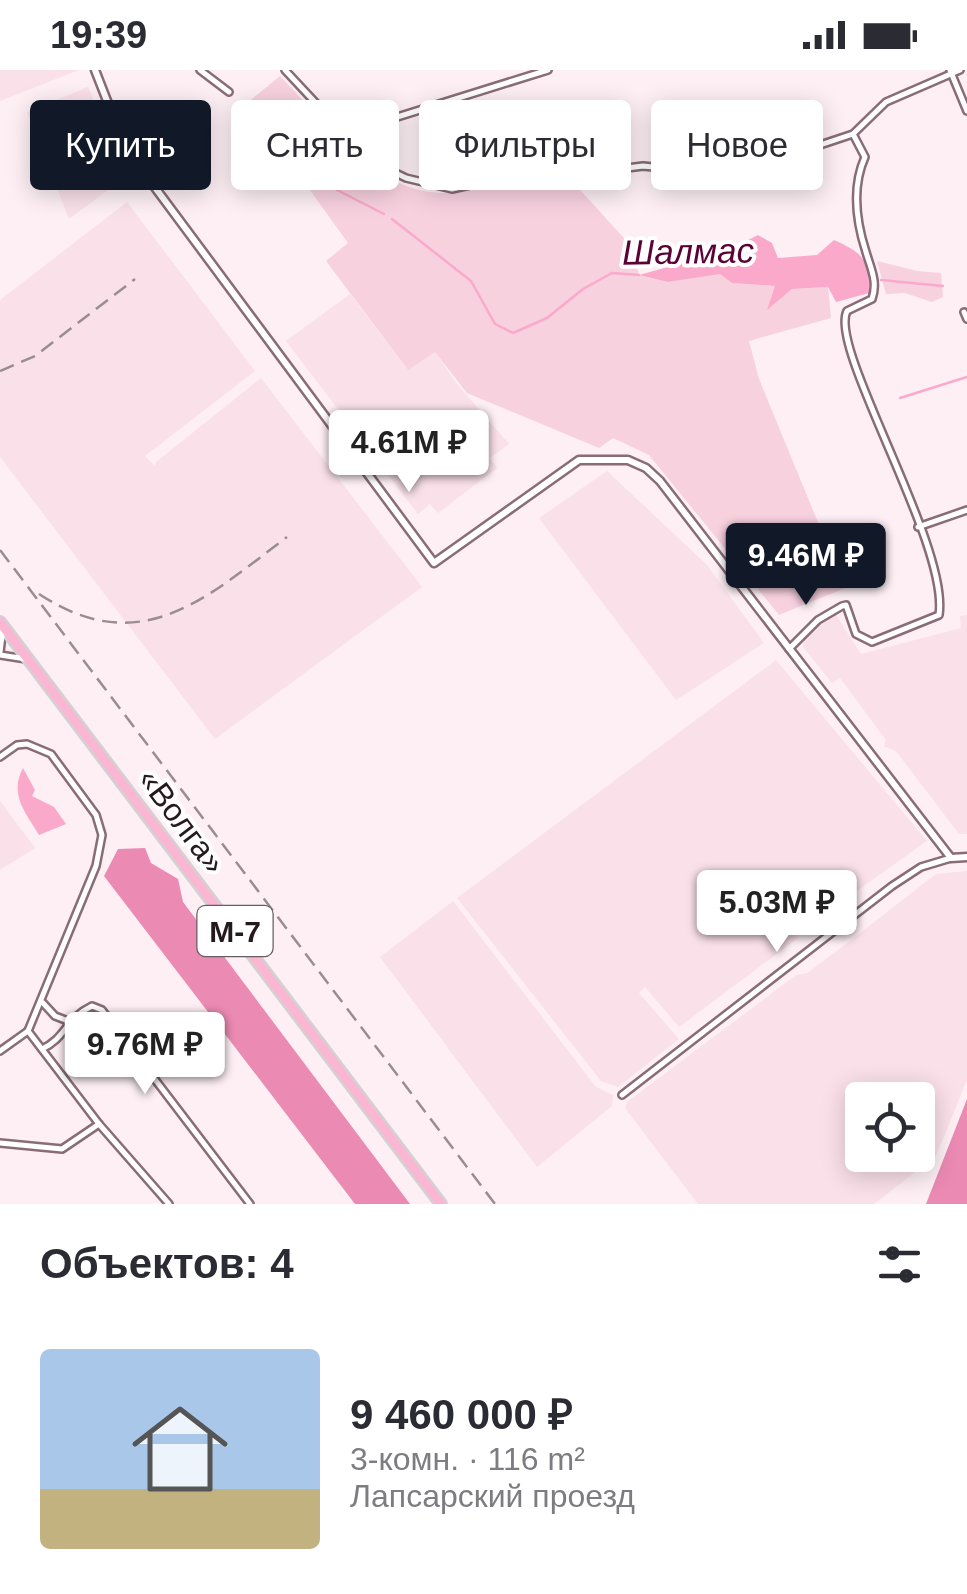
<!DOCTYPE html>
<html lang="ru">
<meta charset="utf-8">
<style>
body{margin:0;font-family:Helvetica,sans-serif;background:#f7f7f7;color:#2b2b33;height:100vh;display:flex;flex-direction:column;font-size:38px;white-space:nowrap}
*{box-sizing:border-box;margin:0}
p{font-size:32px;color:#7c7c81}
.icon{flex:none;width:55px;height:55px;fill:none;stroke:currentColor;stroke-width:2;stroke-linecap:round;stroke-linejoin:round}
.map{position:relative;height:1134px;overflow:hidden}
.panel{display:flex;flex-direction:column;background:#fff;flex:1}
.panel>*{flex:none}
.top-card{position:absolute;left:30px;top:30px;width:908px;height:90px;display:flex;gap:20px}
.tools{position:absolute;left:845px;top:1012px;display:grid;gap:20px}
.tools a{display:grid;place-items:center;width:90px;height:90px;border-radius:10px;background:#fff;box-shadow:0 5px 25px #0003;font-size:50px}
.price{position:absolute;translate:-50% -85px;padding:0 22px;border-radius:10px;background:#fff;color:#222;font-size:32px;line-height:65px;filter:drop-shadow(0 2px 5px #0008)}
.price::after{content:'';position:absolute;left:50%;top:60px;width:30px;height:22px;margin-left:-15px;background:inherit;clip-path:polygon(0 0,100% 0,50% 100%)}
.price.on{background:#111827;color:#fff}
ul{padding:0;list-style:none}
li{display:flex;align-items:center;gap:30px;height:250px;padding:0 40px}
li+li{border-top:2px solid #e1e1e2}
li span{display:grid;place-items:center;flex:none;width:280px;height:200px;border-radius:10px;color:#555}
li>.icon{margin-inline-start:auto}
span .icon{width:120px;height:120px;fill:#fffc;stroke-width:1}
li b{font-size:42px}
h2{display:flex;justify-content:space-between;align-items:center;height:120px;padding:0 40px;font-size:42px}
.pill{padding:0 35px;border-radius:10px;background:#fff;box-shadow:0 5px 25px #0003;font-size:35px;line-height:90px}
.pill.on{background:#111827;color:#fff}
.status{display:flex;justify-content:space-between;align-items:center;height:70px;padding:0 50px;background:#fff;direction:ltr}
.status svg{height:28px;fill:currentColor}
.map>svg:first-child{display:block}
</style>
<div class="status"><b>19:39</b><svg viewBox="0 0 49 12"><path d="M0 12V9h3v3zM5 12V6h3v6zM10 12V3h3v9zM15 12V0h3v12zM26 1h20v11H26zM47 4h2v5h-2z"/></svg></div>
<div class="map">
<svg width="967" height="1134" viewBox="0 0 967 1134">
<rect width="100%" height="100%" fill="#fdeff4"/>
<!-- built -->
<g fill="#fae0e9" fill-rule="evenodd">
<path d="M0,0H79L0,31Z"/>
<path d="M88,17L127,106L69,149L27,42Z"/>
<path d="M127,132L255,301L145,386L155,396L156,392L261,308L422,517L215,669L0,387V230Z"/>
<path d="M350,224L407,299L435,282L456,313L509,374L490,388L497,398L438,443L430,434L418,444L286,271Z"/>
<path d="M607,401L707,495L764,573L676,630L539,448Z"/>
<path d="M834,542L861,584L961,558L960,546L967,545V764H959L896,681L884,676L886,670L840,608L832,613L803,577L806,563Z"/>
<path d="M776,590L927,771L796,864L798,868L679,957L645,917L639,923L679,969L618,1017L601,1011L457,828Z"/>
<path d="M0,731L35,778L0,800Z"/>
<path d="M967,801V1010L936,1086L874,1134H698L625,1038L627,1032L796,905L807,903L846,874L936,804ZM918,1030V1085H862V1030Z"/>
<path d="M453,831L596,1017L613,1025L612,1036L537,1097L380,887Z"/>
</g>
<!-- green -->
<g fill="#f8d1df">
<path d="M280,6C326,53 375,125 448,123C481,122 529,107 562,100L632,177L639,205L668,212L721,203L733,213L776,216L769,238L792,219L828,217L831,248L749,271L759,309L845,518L779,545L649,385L613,368L599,378L467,323L435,282L408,300L326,191L348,173L247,33Z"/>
<path d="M877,191L917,201L941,203L943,227L932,232L905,223L886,224Z"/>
</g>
<!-- forest -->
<g fill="#eb8ab3">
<path d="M145,778L151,793L178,809L183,832L410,1134H355L104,806L118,779Z"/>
<path d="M967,1029V1134H926Z"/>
</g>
<!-- water -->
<g fill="#faa9ca">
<path d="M758,165L772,173L778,188L817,185L834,170C863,183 870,190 869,223L836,232L828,217L792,219L767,240L775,216L732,213L720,204L668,212L639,205L682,193L703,179L716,186L751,188L746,171Z"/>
<path d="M23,698L35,720L32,726L54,737L66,754L39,765C25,742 9,724 23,698Z"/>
</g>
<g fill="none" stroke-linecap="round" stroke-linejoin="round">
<!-- stream -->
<g stroke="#faa9ca" stroke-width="2.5">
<path d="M275,31L337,120L384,144"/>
<path d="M392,149L471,211L495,254L513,263L547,248L583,219L612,203L639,205"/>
<path d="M881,210L943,216"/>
<path d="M900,328L967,307"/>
</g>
<defs>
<g id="minor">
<path d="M200,0L229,22"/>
<path d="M285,0L369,90L406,108L452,119L557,96L586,103L643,96L703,102L751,98L853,64L886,32L960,0"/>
<path d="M950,0L967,41"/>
<path d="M346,63L548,0"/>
<path d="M964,242L967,249"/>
<path d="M918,457L967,440"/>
<path d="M789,579L818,550L842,536L846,535L856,564L872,572L939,545C950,475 828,279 847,241L872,229C878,212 871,199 866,182C856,151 852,116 865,87L853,64"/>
<path d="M0,582L3,558"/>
<path d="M0,585L26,589"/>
<path d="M0,687L17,675L27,674L51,684L96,745L102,765L96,796L28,961"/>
<path d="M43,933L55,946L68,951"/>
<path d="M28,961L99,1054L169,1134"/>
<path d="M42,979C66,968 65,949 92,936L102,940L250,1134"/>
<path d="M0,981L28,961"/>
<path d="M622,1025L892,816L921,797L951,788"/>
<path d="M0,1073L62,1079L99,1054"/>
</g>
<path id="tertiary" d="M95,0L111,41L142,100L434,493L579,390H628L646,398L660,411L951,788L967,787"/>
<path id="trunk" d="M0,552L441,1134"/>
</defs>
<!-- minor casing -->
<use href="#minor" stroke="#896c77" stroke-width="10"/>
<!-- tertiary casing -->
<use href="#tertiary" stroke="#896c77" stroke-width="11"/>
<!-- trunk casing -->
<use href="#trunk" stroke="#d3d1d2" stroke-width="14"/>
<!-- minor -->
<use href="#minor" stroke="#fff" stroke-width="5"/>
<!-- tertiary -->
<use href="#tertiary" stroke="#fff" stroke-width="6"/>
<!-- trunk -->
<use href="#trunk" stroke="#fab6d2" stroke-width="9"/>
<!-- rail -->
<g stroke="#9a8d92" stroke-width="2.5" stroke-dasharray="15 8" stroke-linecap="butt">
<path d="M0,301L35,286L135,209"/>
<path d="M0,480L495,1134"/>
<path d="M39,524C141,591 206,528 287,467"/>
</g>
</g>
<g text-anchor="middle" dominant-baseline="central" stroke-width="8" stroke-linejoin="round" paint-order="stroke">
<!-- shield labels -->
<rect fill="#fff" stroke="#665e62" stroke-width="2.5" x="197.5" y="836" width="75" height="50" rx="8"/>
<g font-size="30" font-weight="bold" fill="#25191e">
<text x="235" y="861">М-7</text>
</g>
<!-- street labels -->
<g font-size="32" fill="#25191e" stroke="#fff">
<text transform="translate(182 751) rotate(53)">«Волга»</text>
</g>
<!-- water labels -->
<g font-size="35" font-style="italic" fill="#5b0134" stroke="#fff">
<text transform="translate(688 181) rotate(-1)">Шалмас</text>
</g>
</g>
</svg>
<div class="tools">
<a><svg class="icon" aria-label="locate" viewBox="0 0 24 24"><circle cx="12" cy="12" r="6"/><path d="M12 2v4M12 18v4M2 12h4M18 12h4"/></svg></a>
</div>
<b class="price" style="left:409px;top:425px">4.61M ₽</b>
<b class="price on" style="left:806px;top:538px">9.46M ₽</b>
<b class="price" style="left:777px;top:885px">5.03M ₽</b>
<b class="price" style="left:145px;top:1027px">9.76M ₽</b>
<div class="top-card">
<a class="pill on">Купить</a>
<a class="pill">Снять</a>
<a class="pill">Фильтры</a>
<a class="pill">Новое</a>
</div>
</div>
<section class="panel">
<h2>Объектов: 4<svg class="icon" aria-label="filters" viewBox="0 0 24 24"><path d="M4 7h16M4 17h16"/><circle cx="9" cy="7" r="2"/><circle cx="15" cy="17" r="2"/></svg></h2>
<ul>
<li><span style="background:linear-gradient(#a9c7e8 70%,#c2b280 0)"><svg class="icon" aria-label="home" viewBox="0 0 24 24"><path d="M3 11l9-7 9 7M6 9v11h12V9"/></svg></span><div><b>9 460 000 ₽</b><p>3-комн. · 116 m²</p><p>Лапсарский проезд</p></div></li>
</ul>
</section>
